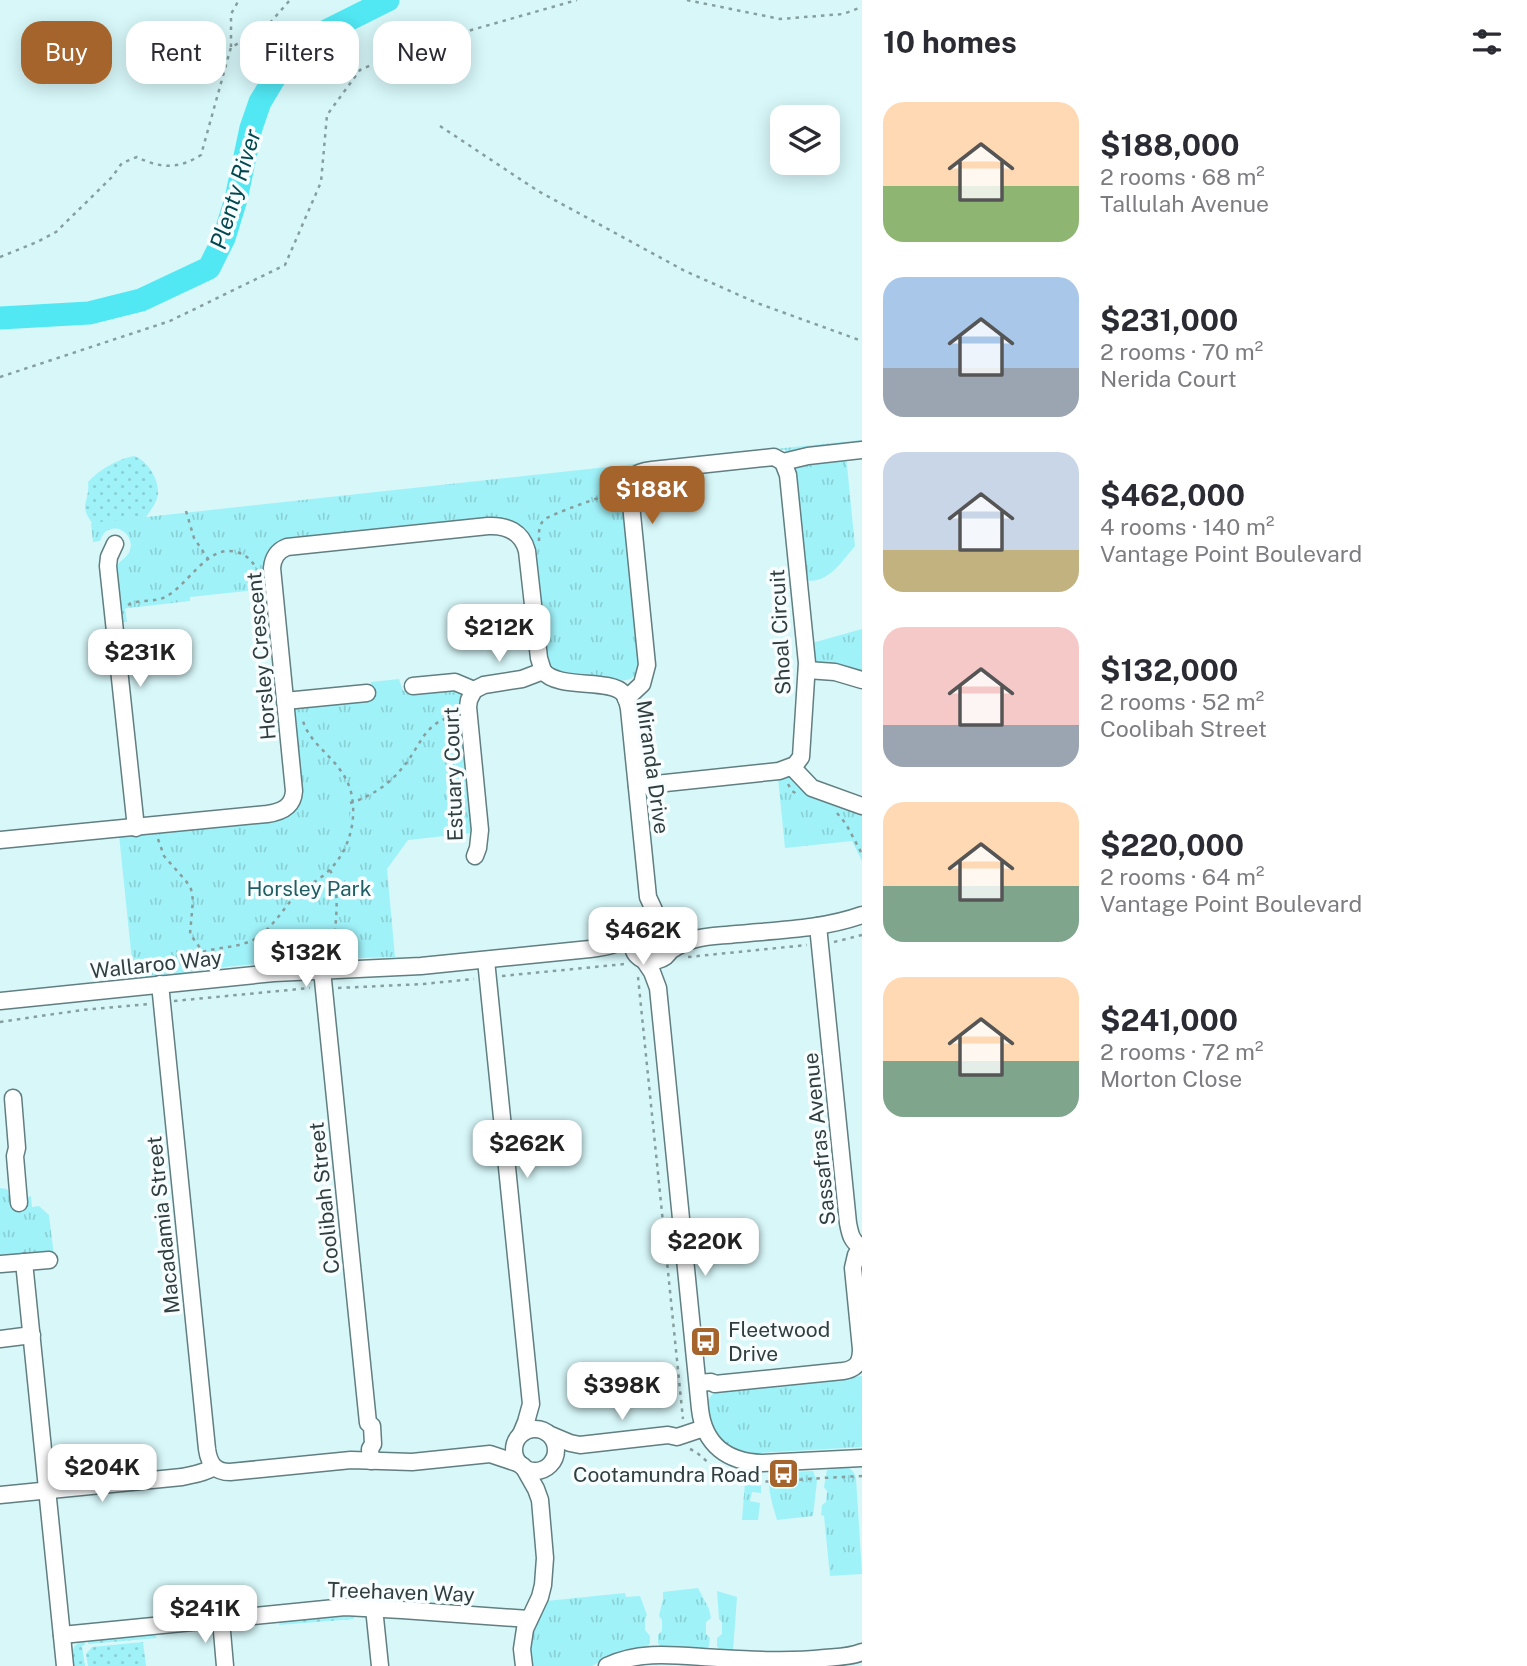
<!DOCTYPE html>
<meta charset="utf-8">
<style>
body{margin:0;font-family:"Public Sans",sans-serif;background:#f7f7f7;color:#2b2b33;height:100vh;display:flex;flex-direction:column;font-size:26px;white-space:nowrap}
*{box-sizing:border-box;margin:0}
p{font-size:23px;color:#7c7c81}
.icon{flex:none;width:38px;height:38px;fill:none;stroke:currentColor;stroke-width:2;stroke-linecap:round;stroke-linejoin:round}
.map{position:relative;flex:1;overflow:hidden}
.details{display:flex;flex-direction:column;background:#fff;width:665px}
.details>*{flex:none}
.banner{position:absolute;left:21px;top:21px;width:665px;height:63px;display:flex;gap:14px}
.fabs{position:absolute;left:770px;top:105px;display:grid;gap:14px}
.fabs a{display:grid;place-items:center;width:70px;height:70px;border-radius:14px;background:#fff;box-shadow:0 4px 18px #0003;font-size:35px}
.price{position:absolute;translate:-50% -60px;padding:0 16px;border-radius:14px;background:#fff;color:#222;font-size:23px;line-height:46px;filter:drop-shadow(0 2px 4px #0008)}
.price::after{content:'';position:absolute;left:50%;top:42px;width:21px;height:16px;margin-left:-10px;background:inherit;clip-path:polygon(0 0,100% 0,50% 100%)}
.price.active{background:#a4642c;color:#fff}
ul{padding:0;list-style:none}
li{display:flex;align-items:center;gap:21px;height:175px;padding:0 21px}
li span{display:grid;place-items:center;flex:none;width:196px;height:140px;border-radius:21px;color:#555}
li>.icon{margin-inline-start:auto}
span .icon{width:84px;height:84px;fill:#fffc;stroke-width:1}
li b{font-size:30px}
h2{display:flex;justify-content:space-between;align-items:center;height:84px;padding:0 21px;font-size:30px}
.chip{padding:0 24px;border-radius:21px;background:#fff;box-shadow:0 4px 18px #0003;font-size:24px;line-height:63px}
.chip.active{background:#a4642c;color:#fff}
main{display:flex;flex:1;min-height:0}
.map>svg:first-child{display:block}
</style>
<main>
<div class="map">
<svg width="862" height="1666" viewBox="0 0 862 1666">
<defs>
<pattern id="grass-dots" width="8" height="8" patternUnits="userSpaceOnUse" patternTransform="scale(1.75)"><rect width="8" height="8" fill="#a0f2f9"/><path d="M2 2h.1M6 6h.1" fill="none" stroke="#8ad1d6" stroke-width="1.8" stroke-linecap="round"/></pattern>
<pattern id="park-tufts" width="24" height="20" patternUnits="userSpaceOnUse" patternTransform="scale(1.75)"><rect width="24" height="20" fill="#a0f2f9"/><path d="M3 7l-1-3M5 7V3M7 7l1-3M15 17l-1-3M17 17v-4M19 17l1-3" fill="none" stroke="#8ad1d6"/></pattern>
</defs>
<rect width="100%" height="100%" fill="#d7f7f9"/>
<!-- grass -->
<g fill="url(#grass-dots)">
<path d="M134,456C148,461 159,479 158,494C157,505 147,513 143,523C135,550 131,580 125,608L127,622H122L116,571C118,561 125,560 129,553C134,543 129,532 119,529C113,527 108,530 103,533C95,527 84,516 85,505C87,496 89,492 88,482C99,470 117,459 134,456Z"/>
<path d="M354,1614V1619L279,1625L280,1620Z"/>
<path d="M154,1633L157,1638L88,1644L89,1640Z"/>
<path d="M84,1640L85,1645L82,1646L85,1666H72C71,1654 71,1645 84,1640Z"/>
<path d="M143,1642L146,1666H88L86,1654L92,1647Z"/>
</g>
<!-- park -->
<g fill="url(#park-tufts)">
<path d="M862,440V446L855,442L834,444L829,450L790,454L785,450L775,449Z"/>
<path d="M846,455L855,546C842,561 828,585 805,580L794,465Z"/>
<path d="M635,464L625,471L622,482L640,663C638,669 637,674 632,678C622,685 573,675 559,673L552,670L548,664L513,523L498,519L293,539L266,589L190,597V601L120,609C119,596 115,582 116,570C117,561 125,560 129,553C134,544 129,534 121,530C118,528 114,528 110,529C104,531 102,536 100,541L93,542L91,523Z"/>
<path d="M862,629V675L814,665L812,643Z"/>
<path d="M399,679L403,691C423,688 444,687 464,692L462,697L472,833L408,840L387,869L395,957L358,958L352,962L296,964L287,961L195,970L186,975L134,980L119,835L269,821C279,819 288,817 295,809L293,706L370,693L371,682Z"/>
<path d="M792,775L823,797L826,802L845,809L851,806L862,815V861L852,841L785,848L778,778Z"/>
<path d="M0,1188L7,1189L10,1194L26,1198L31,1196L32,1207L39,1206L49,1215L54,1256L48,1252L0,1257Z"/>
<path d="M862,1376V1447L759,1453L752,1456C745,1453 737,1452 731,1448C714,1439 696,1406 715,1392Z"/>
<path d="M843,1466C850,1467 854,1471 856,1478L862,1574L830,1576L824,1516L821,1515L822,1505L826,1502L827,1491L824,1487L827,1470L832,1469L834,1467Z"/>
<path d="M746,1469L757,1473L761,1484V1493L752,1492L750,1501L760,1503L758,1520H742Z"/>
<path d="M813,1471L817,1481L813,1516L777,1520C773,1505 766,1488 771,1473Z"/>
<path d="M698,1588L709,1609L711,1618L706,1622V1634L710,1638L709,1646L706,1650L661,1647L658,1643V1635L662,1631V1620L659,1616L663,1599V1592Z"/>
<path d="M717,1591L737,1597L733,1651H720L717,1646V1638L722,1634V1622L719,1619Z"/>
<path d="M625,1593L626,1597L640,1596L647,1615L645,1619V1630L650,1636V1643L647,1648L605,1659L592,1666H532C528,1638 536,1625 546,1601Z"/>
</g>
<!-- pitch -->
<path fill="#a0f2f9" d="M323,800L349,801V824L322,823Z"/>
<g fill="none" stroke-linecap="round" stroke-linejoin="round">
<!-- river -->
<path stroke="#51e8f4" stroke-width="23" d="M0,318L89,313L141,300L209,268L224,238L236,199L251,128L260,102L289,54L326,31L388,0"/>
<defs>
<g id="minor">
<path d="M115,544L109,557L108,566L136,828"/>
<path d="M807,670L835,672L862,680"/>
<path d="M543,671C558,690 609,678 623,693C627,698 628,703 629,709L648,897L661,925"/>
<path d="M413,686L455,682L474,690"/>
<path d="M474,690L469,700L468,707L480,830L478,848L475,856"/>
<path d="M474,690L484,685L522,679L543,671"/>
<path d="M626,699L642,684L647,665L630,494C629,477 634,472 652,470L774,457L783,462L808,456L862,450"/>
<path d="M285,701L367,693"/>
<path d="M792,767L812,788L862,806"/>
<path d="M637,786L779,771L795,765L801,757L807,663L788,475L783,462"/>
<path d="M0,840L267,814C282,812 293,807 294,791L272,568C273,558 277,551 287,547L488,526C507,525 522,532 527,551L539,658L543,671"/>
<path d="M666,929C690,963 629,975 633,940C634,933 639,926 646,924C658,921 667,930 677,934C683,936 688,937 694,938"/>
<path d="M670,951C693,935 710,937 737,934C779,930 823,929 862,915"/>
<path d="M486,960L531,1404L526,1422L521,1434"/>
<path d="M644,960L652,972L658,988L700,1409C704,1445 728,1462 762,1463L862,1458"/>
<path d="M322,970L368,1423L372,1426L373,1444L370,1449L371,1461"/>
<path d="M160,984L207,1449C209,1463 214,1472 230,1472L351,1460L412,1462L490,1454L520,1464"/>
<path d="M0,1001L274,973L421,966L590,949C607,947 620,944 634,934"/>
<path d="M13,1098L17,1148L15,1156L19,1203"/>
<path d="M24,1262L65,1666"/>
<path d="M1,1264L49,1260"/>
<path d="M0,1339L32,1335"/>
<path d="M698,1383L711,1382L715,1384L843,1371C857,1369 861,1362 861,1349L853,1268L856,1255L861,1247C851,1241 850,1233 848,1223L818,926"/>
<circle cx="535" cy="1450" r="21"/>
<path d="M551,1435L570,1443L580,1445L668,1435L677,1437L704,1428"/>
<path d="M523,1466L536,1489L540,1500L545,1558L543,1585L540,1597L525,1629L522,1649L524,1666"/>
<path d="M0,1495L182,1477C195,1474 202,1474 214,1467"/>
<path d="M374,1608L380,1666"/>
<path d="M221,1620L225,1666"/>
<path d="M62,1635L345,1607L402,1610L529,1619"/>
<path d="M607,1666C641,1649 681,1656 718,1658C754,1660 789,1662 825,1658C837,1657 851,1657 862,1652"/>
</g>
</defs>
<!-- minor casing -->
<use href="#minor" stroke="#617e81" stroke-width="19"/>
<!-- path -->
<g stroke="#879e9f" stroke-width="2.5" stroke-dasharray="3.5 5" stroke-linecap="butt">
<path d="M687,0L780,19L843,14L862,7"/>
<path d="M231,47V14L239,0"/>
<path d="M440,126L538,191L685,271L757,303L862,341"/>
<path d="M0,257L37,242L56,232L112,177L122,163L137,157C161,169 179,169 201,155L231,47L262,32L290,0"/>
<path d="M0,377L170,321L285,265L321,182L327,115L360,70L408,48L577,0"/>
<path d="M186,511L194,538L208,559"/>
<path d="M539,541C539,534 538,526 544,520C548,515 609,494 617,492"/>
<path d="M128,605C138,599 153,603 165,597C188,586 207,544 236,552C246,554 252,561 257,569"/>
<path d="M788,784L792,791L797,794"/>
<path d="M350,803C370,797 390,784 403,767C421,746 424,721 456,716"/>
<path d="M837,813L846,824L862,854"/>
<path d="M158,839L164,856L186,881L191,889L193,900L190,934L203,952"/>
<path d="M330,870C342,896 334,924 334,952"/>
<path d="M269,930C290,945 311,947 335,938"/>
<path d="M834,942L862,935"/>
<path d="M300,956L307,944"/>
<path d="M688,957L807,945"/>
<path d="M172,966C185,963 194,954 206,951C222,947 239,947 253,940C271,930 281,912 294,897C303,888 314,883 324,875C348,855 358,822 351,792C342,758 308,747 302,717"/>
<path d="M502,976L625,964L627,965"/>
<path d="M638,977L683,1419"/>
<path d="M338,988L423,984L474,979"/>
<path d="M174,1001L310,988"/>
<path d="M0,1022L82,1010L150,1004"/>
<path d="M690,1449C703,1455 711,1468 725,1475C747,1485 773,1481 796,1480C818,1478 840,1477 862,1476"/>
</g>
<!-- minor -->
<use href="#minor" stroke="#fff" stroke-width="16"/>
</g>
<!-- icons -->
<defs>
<symbol id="bus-square" viewBox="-11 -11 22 22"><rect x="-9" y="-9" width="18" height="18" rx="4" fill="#a4642c" stroke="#f8feff"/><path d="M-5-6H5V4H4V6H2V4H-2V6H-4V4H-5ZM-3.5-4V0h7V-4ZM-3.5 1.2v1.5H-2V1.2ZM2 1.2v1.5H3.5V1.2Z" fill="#fff"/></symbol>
</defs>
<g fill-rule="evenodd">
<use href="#bus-square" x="688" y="1324" width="35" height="35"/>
<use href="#bus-square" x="766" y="1456" width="35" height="35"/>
</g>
<g text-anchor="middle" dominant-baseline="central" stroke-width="7" stroke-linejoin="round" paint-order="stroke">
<!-- street labels -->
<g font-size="21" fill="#313e3f" stroke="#f8feff">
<text transform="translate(780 632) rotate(-93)">Shoal Circuit</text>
<text transform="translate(261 656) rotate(-95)">Horsley Crescent</text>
<text transform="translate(653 767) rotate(82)">Miranda Drive</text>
<text transform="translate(453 774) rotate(-92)">Estuary Court</text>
<text transform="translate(156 964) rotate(-6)">Wallaroo Way</text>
<text transform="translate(819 1139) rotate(-96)">Sassafras Avenue</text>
<text transform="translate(324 1198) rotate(-96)">Coolibah Street</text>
<text transform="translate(163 1225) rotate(-96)">Macadamia Street</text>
<text transform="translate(401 1592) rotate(2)">Treehaven Way</text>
</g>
<!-- park labels -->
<g font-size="21" fill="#215e63" stroke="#f8feff">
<text x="309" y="888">Horsley Park</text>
</g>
<!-- poi labels -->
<g font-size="21" fill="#313e3f" stroke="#f8feff" text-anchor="start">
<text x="728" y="1329">Fleetwood<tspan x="728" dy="24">Drive</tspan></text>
<text x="760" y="1474" text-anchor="end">Cootamundra Road</text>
</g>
<!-- water labels -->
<g font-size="23" font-style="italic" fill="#01494e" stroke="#f8feff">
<text transform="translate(235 189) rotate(-73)">Plenty River</text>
</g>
</g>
</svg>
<div class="fabs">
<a><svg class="icon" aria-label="layers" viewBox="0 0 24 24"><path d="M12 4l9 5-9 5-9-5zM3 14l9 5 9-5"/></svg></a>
</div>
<b class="price active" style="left:652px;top:526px">$188K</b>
<b class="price" style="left:499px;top:664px">$212K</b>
<b class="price" style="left:140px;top:689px">$231K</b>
<b class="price" style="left:643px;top:967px">$462K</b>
<b class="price" style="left:306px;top:989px">$132K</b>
<b class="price" style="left:527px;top:1180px">$262K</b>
<b class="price" style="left:705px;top:1278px">$220K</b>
<b class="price" style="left:622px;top:1422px">$398K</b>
<b class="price" style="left:102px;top:1504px">$204K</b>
<b class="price" style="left:205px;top:1645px">$241K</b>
<div class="banner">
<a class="chip active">Buy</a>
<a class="chip">Rent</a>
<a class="chip">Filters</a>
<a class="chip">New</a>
</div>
</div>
<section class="details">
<h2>10 homes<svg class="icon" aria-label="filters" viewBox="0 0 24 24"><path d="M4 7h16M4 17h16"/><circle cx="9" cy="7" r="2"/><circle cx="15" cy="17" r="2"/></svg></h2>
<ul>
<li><span style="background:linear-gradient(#ffd9b3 60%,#8fb573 0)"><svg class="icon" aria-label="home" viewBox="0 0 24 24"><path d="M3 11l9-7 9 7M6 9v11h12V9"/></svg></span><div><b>$188,000</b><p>2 rooms · 68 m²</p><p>Tallulah Avenue</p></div></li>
<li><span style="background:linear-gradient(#a9c7e8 65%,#9aa5b1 0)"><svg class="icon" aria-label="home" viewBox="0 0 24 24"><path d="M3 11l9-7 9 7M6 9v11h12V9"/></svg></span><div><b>$231,000</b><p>2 rooms · 70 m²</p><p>Nerida Court</p></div></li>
<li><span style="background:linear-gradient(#c9d6e8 70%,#c2b280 0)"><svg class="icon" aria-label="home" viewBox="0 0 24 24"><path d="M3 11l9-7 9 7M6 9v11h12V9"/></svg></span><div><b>$462,000</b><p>4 rooms · 140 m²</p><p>Vantage Point Boulevard</p></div></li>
<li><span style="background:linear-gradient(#f6c9c9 70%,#9aa5b1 0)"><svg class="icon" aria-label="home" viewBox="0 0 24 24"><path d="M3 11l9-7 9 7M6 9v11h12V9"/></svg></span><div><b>$132,000</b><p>2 rooms · 52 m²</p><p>Coolibah Street</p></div></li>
<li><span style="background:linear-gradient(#ffd9b3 60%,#7fa58c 0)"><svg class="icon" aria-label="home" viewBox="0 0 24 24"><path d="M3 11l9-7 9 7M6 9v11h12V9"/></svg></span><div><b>$220,000</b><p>2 rooms · 64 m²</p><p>Vantage Point Boulevard</p></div></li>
<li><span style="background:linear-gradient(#ffd9b3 60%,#7fa58c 0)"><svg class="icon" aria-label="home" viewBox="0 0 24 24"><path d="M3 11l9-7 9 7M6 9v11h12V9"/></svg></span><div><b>$241,000</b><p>2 rooms · 72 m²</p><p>Morton Close</p></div></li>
</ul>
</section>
</main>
